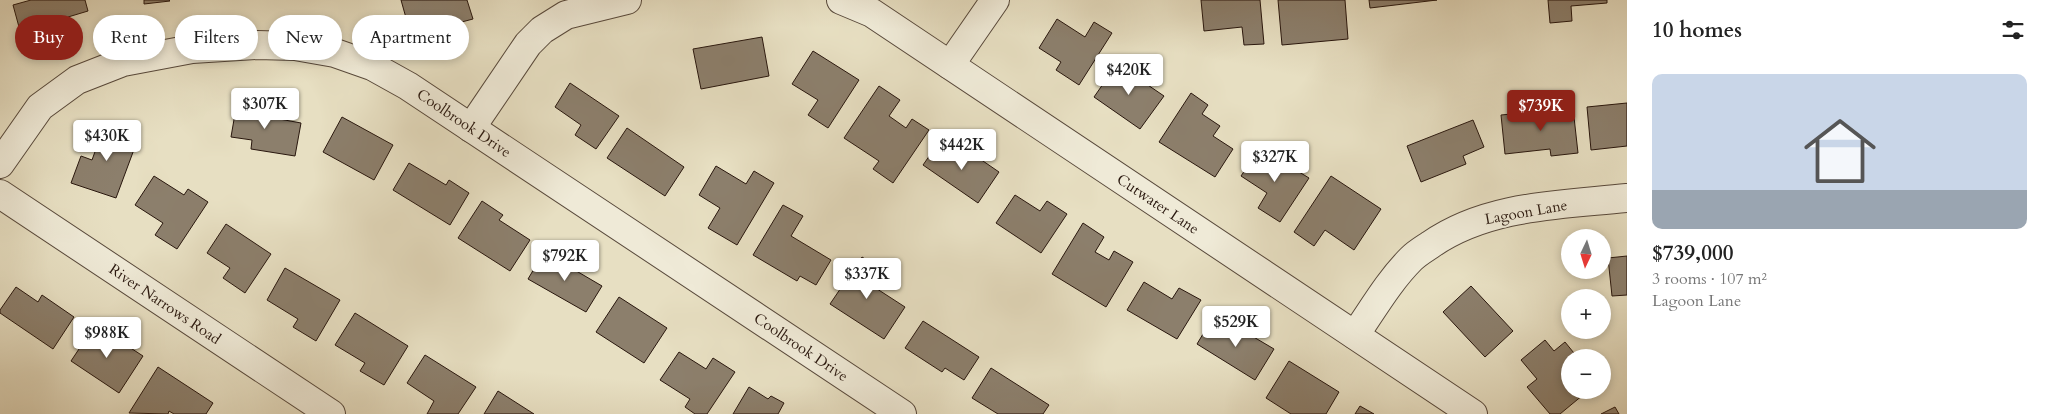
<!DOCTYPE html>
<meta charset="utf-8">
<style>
body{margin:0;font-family:Cardo,serif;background:#f6f6f6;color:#222;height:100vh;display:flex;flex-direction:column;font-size:19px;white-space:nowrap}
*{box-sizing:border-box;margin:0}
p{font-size:16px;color:#767676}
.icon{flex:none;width:28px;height:28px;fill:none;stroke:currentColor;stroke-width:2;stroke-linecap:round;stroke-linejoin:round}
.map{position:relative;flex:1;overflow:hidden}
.panel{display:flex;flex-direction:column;background:#fff;width:425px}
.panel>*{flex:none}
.hud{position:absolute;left:15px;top:15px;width:475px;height:45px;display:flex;gap:10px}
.needle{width:32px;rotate:184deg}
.tools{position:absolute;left:1561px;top:229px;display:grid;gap:10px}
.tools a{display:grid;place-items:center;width:50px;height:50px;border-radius:50%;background:#fff;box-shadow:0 2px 8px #0003;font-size:25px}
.price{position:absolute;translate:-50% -42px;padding:0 11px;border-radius:5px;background:#fff;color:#222;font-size:16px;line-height:32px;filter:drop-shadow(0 1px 2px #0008)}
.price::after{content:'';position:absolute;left:50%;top:30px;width:15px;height:11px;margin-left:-8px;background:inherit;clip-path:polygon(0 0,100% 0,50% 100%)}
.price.on{background:#8f2418;color:#fff}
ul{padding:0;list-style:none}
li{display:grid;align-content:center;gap:10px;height:265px;padding:0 25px}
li+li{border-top:1px solid #e0e0e0}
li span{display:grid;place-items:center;height:155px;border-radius:10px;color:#555}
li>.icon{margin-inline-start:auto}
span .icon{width:90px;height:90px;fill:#fffc;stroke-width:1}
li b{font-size:21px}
h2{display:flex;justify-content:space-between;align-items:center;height:60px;padding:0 25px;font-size:21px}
.pill{padding:0 18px;border-radius:22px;background:#fff;box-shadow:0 2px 8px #0003;font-size:18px;line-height:45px}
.pill.on{background:#8f2418;color:#fff}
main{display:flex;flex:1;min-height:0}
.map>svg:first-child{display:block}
</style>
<main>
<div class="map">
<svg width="1627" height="414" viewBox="0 0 1627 414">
<rect width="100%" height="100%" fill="#e7dfc2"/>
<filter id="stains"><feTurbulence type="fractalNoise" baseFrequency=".004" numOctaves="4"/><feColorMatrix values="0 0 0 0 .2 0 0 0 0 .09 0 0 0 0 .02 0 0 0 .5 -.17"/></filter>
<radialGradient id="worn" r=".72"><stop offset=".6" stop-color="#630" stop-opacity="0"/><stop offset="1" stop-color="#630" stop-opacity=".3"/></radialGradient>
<!-- building -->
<g fill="#8c7f6c" stroke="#29170e">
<path d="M31,0H85L88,11L68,17L70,23L22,38L13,5Z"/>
<path d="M144,0H169L170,1L144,4Z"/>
<path d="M401,0H467L473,19L420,33L417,22L408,25Z"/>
<path d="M1201,0H1260L1264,44L1244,45L1242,27L1204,31Z"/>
<path d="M1278,0H1345L1348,39L1282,45Z"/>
<path d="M1369,0H1437L1370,8Z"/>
<path d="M1548,0H1607V3L1571,6L1572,21L1550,23Z"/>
<path d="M1057,19L1085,37L1094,22L1112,33L1079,85L1056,70L1061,62L1039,48Z"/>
<path d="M762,37L769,76L701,89L693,49Z"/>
<path d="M813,51L859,80L828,128L808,115L818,100L792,84Z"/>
<path d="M1117,64L1164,96L1140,129L1094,97Z"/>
<path d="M570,83L619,116L596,149L575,135L581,125L555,107Z"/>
<path d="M879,86L900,100L889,116L906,128L912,119L929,130L893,183L873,169L879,161L844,138Z"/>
<path d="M1191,93L1208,105L1202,114L1220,126L1213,136L1233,149L1215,177L1159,142Z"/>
<path d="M237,102L265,107L263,116L301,123L295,156L251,149L252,140L231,137Z"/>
<path d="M1627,103V146L1591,150L1587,107Z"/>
<path d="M1573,108L1578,153L1551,156L1550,149L1505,154L1501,115Z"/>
<path d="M342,117L393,145L374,180L323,152Z"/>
<path d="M1473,120L1484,147L1463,156L1466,164L1421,182L1407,146Z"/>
<path d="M105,124L139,136L116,198L71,183L81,156L92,160Z"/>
<path d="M627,128L684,167L665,196L607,158Z"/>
<path d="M939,142L962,158L967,150L999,172L978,203L923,165Z"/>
<path d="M1260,148L1309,178L1280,222L1258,208L1267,193L1241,176Z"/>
<path d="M409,163L446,185L449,180L469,193L450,225L393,190Z"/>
<path d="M716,166L746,184L754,171L774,183L737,245L708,228L720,208L699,195Z"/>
<path d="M154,176L184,195L188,189L208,202L177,249L155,235L163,223L135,205Z"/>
<path d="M1331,176L1381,209L1354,250L1325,230L1314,246L1294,232Z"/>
<path d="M1015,195L1040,211L1047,201L1067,214L1041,253L996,223Z"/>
<path d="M482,201L503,215L499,220L530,240L510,271L458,238Z"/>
<path d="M783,205L803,216L791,236L831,260L816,285L800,276L797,281L753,255Z"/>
<path d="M1083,223L1104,237L1095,252L1109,260L1114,251L1133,262L1106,307L1052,274Z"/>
<path d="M226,224L271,254L245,293L223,278L230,268L207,253Z"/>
<path d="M544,252L602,286L586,312L528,279Z"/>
<path d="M1627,256V295L1612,296L1608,258Z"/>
<path d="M862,257L881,269L871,285L905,307L884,339L830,304Z"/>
<path d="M285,268L340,300L316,341L293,327L298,319L267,300Z"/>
<path d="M1144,282L1172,299L1179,288L1201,300L1177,339L1127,310Z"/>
<path d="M1471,286L1513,331L1485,357L1443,312Z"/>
<path d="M16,287L38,302L42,295L74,317L53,349L0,313V310Z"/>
<path d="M619,297L667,328L644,363L596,332Z"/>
<path d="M355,313L408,346L384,385L360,371L365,363L335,345Z"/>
<path d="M1212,319L1231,331L1235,326L1274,349L1255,380L1197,344Z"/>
<path d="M923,321L979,357L964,380L945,368L942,372L905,348Z"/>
<path d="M95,325L143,356L119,393L71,361Z"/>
<path d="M1545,340L1554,351L1565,342L1578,358H1570V390H1589L1560,414H1550L1527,387L1537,379L1521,360Z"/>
<path d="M679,352L706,369L713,358L735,372L707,414H695L685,407L690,399L660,380Z"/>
<path d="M425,355L476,387L458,414H427L434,401L407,383Z"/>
<path d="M1289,361L1339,392L1326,414H1291L1266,398Z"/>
<path d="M158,367L213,403L206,414H174L169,411L168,414L129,413Z"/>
<path d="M991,368L1049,405L1043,414H998L972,398Z"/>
<path d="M749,387L768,399L771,396L784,403L778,414H733Z"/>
<path d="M498,391L534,414H484Z"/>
<path d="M1360,406L1374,414H1355Z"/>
<path d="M1615,407L1619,414H1601Z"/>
</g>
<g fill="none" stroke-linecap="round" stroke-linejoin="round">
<defs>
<g id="minor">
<path d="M841,0L872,13L1473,414"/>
<path d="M950,65L995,0"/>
<path d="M471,128L528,44L542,30L566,15L627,0"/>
<path d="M0,164L40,107L77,80L123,62L192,49L257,45L295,46L335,53L372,66L408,86L902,414"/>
<path d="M0,194L331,414"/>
<path d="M1355,335C1373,309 1389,281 1411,259C1417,253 1424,249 1430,245C1487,205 1560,205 1627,198"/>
</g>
</defs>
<!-- minor casing -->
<use href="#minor" stroke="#58493b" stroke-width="30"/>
<!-- minor -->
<use href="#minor" stroke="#efead7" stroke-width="28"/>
</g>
<g text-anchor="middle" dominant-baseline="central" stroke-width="4" stroke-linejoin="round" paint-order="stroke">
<!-- street labels -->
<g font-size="15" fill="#29170e" stroke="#efead7">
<text transform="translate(464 123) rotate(34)">Coolbrook Drive</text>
<text transform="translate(1158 204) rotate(34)">Cutwater Lane</text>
<text transform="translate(1526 212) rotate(-10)">Lagoon Lane</text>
<text transform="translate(165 304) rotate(34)">River Narrows Road</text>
<text transform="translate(801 347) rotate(34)">Coolbrook Drive</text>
</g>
</g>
<rect width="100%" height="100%" filter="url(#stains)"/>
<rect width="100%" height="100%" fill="url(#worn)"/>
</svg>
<div class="tools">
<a><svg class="needle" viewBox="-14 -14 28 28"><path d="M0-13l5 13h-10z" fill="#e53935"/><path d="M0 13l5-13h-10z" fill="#767676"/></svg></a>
<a>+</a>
<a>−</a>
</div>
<b class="price" style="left:1129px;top:96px">$420K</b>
<b class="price" style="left:265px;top:130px">$307K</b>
<b class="price on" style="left:1541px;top:132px">$739K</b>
<b class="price" style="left:107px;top:162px">$430K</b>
<b class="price" style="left:962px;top:171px">$442K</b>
<b class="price" style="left:1275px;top:183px">$327K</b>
<b class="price" style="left:565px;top:282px">$792K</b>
<b class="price" style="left:867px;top:300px">$337K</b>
<b class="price" style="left:1236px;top:348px">$529K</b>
<b class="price" style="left:107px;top:359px">$988K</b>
<div class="hud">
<a class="pill on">Buy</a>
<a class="pill">Rent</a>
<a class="pill">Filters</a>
<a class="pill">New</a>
<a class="pill">Apartment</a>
</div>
</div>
<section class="panel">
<h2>10 homes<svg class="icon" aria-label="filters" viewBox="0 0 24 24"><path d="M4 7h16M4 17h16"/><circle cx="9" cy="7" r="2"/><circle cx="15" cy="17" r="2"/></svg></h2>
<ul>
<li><span style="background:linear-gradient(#c9d6e8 75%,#9aa5b1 0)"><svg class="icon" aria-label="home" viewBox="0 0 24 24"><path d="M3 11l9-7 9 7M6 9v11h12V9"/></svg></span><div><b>$739,000</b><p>3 rooms · 107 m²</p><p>Lagoon Lane</p></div></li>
</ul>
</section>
</main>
